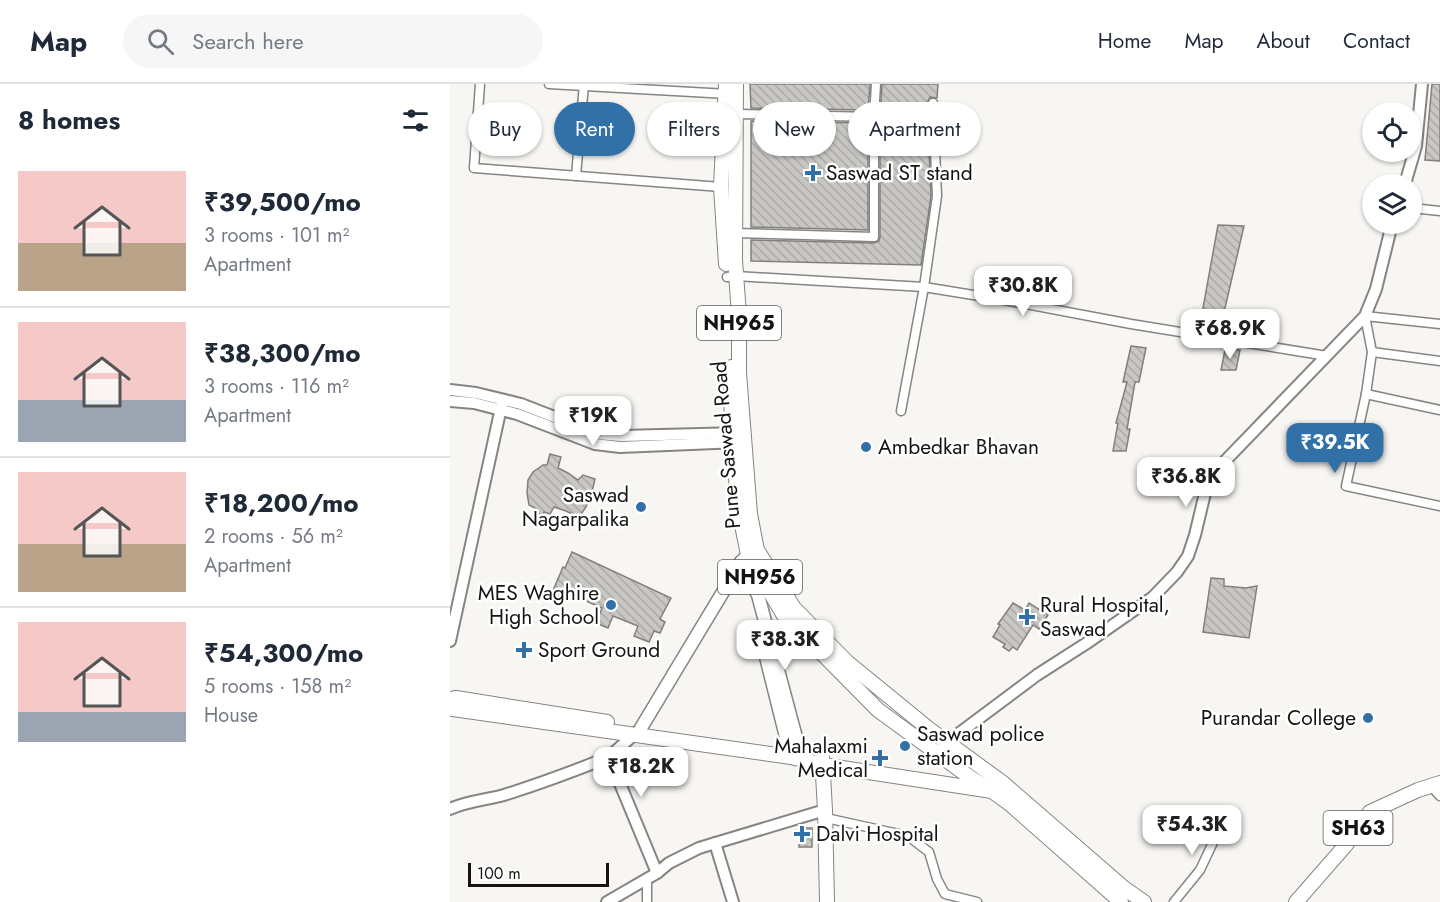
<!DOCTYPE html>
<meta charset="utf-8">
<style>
body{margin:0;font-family:Jost,sans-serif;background:#f6f6f7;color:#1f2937;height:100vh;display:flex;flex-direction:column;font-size:22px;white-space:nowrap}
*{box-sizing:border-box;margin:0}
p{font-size:20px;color:#747a83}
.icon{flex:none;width:33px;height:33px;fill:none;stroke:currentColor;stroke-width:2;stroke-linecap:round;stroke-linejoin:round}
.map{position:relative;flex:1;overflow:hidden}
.panel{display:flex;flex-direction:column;background:#fff;width:450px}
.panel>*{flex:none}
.hud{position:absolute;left:18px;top:18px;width:570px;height:54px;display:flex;gap:12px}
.buttons{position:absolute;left:912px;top:18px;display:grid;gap:12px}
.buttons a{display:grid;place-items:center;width:60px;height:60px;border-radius:50%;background:#fff;box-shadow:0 2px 4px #0004;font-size:30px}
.scale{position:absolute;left:18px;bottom:15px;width:141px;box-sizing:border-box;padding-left:6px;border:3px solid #151413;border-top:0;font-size:16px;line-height:21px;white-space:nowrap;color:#151413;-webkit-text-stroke:4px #fff;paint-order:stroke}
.price{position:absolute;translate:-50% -51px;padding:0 14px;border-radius:12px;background:#fff;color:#222;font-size:20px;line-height:39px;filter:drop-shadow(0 2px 3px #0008)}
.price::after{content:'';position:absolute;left:50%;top:36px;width:18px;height:14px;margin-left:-9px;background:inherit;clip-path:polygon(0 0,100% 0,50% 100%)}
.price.on{background:#3171a8;color:#fff}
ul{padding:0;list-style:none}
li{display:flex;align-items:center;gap:18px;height:150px;padding:0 18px}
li+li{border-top:2px solid #e0e1e3}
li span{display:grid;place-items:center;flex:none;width:168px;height:120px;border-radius:0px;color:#555}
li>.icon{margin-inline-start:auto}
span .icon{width:72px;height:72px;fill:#fffc;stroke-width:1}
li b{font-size:26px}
h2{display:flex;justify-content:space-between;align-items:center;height:72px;padding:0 18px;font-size:26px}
.tag{padding:0 21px;border-radius:27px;background:#fff;box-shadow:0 2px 4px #0004;font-size:21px;line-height:54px}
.tag.on{background:#3171a8;color:#fff}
header{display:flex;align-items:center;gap:36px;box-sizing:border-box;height:84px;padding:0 30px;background:#fff;border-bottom:2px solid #e0e1e3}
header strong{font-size:28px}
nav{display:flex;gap:33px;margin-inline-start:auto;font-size:21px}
.search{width:420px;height:54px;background:#f6f6f7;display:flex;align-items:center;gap:15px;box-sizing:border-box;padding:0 21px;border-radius:33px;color:#747a83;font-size:22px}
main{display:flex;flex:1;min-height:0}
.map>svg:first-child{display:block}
</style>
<header>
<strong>Map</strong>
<div class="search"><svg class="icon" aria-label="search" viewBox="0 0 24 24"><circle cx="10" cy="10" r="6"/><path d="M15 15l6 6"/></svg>Search here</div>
<nav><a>Home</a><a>Map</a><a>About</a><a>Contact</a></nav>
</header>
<main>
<section class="panel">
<h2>8 homes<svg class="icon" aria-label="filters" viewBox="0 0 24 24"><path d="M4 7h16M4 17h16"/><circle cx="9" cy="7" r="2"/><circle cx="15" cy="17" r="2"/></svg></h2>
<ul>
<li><span style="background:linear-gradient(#f6c9c9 60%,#b9a48a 0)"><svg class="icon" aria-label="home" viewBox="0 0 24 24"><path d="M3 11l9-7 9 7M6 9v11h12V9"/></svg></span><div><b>₹39,500/mo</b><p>3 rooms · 101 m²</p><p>Apartment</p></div></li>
<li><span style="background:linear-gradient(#f6c9c9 65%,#9aa5b1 0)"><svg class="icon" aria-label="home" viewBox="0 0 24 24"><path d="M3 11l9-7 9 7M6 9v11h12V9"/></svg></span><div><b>₹38,300/mo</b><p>3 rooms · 116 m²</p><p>Apartment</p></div></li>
<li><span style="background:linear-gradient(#f6c9c9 60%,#b9a48a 0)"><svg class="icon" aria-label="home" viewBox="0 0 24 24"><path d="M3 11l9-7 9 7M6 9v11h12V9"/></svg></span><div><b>₹18,200/mo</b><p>2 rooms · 56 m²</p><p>Apartment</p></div></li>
<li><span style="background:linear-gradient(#f6c9c9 75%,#9aa5b1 0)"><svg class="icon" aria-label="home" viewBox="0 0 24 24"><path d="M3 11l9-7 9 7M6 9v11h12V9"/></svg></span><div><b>₹54,300/mo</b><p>5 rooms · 158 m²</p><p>House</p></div></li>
</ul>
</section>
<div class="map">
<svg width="990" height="818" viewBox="0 0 990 818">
<defs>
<pattern id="building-back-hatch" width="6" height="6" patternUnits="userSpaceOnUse" patternTransform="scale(1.5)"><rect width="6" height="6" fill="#c9c7c4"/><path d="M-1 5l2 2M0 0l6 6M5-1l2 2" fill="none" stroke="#acaaa8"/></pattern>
</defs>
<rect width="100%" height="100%" fill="#f8f6f3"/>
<!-- building -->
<g fill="url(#building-back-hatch)" stroke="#82807d" stroke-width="1.5">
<path d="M300,0H420L418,26L301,24Z"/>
<path d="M432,0H488L487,14L480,13L477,19L481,112L471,181L301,177V156L424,159L429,157L430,153V33Z"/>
<path d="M982,0H990V77L975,76Z"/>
<path d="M301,37L418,39V146L301,143Z"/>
<path d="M768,141L794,142L772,237L751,235Z"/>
<path d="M681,262L696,264L689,298H685L677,345H680L676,367H663L668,339H666L677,298H673Z"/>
<path d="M775,266H790L786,286H771Z"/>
<path d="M100,370L111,373L108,384L118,389L128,396L133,391L145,395L141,412L136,423L129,433L116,427L104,423L100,430L94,428L92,432L86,427L87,425L79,421L77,409L78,396L83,388L93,381H97Z"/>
<path d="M122,468L221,514L210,535L215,538L210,549L204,547L199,558L184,552L188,542L163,532L158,544L146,539L152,524L116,508L111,521L99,516L113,483L115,484Z"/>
<path d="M761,494L774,495V502L796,504L807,502L799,554L753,548Z"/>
<path d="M563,519L575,526L579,519L598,531L589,545L583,541L567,566L563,563L559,567L553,563L555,560L543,553L550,541L548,540Z"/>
<rect x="349" y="744" width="13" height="19"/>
</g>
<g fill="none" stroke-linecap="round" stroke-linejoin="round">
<defs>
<g id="minor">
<path d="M30,0L24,84L271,103"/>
<path d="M99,0L278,10"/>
<path d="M483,19L487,112L474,203L554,216L681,240L877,272"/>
<path d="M424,33L426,0"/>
<path d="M126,92L134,0"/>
<path d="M962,124L990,127"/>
<path d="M285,149L424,153V33L286,30"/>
<path d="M277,193L286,192L474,203L451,327"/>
<path d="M990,240L915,232L922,268L990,277"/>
<path d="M922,268L916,310L896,402L990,422"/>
<path d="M916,310L990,326"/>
<path d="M981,702L990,712"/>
<path d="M376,734L458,752L479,768L487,795L495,810L527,818"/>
<path d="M197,818V795"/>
<path d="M724,818L750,786L774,735"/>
</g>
<g id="tertiary">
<path d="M955,100L966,62L972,0"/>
<path d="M0,306L26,309L71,320L148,350L171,352L290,349"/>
<path d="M0,317L24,319L67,330L145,360L170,363L289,358"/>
<path d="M0,557L52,319"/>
<path d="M188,647L159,673L207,789"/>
<path d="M492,662L587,591L640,557L703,513L727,488L738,472L745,451L756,405L776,376L915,232L926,205L942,140"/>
<path d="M0,725C17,717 36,716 54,711C89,700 124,687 159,673"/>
<path d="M265,759L283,818"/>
<path d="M157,818L207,789L219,779L249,764L375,726"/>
</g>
<g id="secondary">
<path d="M291,478L302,501L308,511L352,676"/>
<path d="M316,573L341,673"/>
<path d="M191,644L291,478L298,471L306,466"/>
</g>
<g id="primary">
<path d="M0,615L6,614L157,638"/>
<path d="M0,623L3,625L341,673L373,681L542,707"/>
<path d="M372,673L375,726L377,818"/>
<path d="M846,818L895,762L920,728L968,706L990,699"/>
</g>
<g id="trunk">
<path d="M276,0L271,103L276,180"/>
<path d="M286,0L285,176L289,231V289L300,430L307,466L344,524L397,578L479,645L553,699L674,804L694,818"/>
<path d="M281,283L282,358L290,431L298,471L333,530L428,626L521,694L542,707L560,720L671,818"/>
</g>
</defs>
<!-- minor casing -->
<use href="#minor" stroke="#878482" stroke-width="11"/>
<!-- tertiary casing -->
<use href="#tertiary" stroke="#878482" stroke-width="14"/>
<!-- secondary casing -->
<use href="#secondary" stroke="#878482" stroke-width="15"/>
<!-- primary casing -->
<use href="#primary" stroke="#878482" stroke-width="16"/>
<!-- trunk casing -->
<use href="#trunk" stroke="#878482" stroke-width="16"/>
<!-- minor -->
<use href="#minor" stroke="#fff" stroke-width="8"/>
<!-- tertiary -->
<use href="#tertiary" stroke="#fff" stroke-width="10"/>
<!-- secondary -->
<use href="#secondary" stroke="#fff" stroke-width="12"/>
<!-- primary -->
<use href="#primary" stroke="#fff" stroke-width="14"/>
<!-- trunk -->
<use href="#trunk" stroke="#fff" stroke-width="14"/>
</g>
<!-- markers -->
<g fill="#3171a8" stroke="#fff" stroke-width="2">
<path d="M360 80h6v6h6v6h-6v6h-6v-6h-6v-6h6z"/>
<circle cx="416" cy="363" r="6"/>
<circle cx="191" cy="423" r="6"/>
<circle cx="161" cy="521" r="6"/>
<path d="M574 524h6v6h6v6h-6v6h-6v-6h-6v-6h6z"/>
<path d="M71 557h6v6h6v6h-6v6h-6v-6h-6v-6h6z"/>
<circle cx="918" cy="634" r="6"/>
<circle cx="455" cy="662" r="6"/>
<path d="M427 665h6v6h6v6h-6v6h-6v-6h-6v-6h6z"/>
<path d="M349 741h6v6h6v6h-6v6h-6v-6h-6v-6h6z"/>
</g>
<g text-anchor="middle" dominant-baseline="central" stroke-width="5" stroke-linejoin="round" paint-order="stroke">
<!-- shield labels -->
<g fill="#fff" stroke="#5b5a5a" stroke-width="1.5">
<rect x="247" y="222" width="84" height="34" rx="4.5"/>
<rect x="268" y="476" width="84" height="34" rx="4.5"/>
<rect x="873.5" y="727" width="69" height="34" rx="4.5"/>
</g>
<g font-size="20" font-weight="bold" fill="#151413">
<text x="289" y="239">NH965</text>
<text x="310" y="493">NH956</text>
<text x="908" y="744">SH63</text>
</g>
<!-- poi labels -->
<g font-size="21" fill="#151413" stroke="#fff" text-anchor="start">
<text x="376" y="89">Saswad ST stand</text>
<text x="428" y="363">Ambedkar Bhavan</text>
<text x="179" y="411" text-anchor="end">Saswad<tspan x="179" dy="24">Nagarpalika</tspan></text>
<text x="149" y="509" text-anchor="end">MES Waghire<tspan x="149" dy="24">High School</tspan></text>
<text x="590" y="521">Rural Hospital,<tspan x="590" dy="24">Saswad</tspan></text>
<text x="88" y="566">Sport Ground</text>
<text x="906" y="634" text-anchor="end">Purandar College</text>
<text x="467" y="650">Saswad police<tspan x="467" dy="24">station</tspan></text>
<text x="418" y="662" text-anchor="end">Mahalaxmi<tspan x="418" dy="24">Medical</tspan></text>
<text x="366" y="750">Dalvi Hospital</text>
</g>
<!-- street labels -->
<g font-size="21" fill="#151413" stroke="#fff">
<text transform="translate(276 361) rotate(-95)">Pune Saswad Road</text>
</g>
</g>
</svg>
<div class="buttons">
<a><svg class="icon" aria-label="locate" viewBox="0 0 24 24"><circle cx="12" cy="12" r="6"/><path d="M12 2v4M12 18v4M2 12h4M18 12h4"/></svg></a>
<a><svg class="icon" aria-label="layers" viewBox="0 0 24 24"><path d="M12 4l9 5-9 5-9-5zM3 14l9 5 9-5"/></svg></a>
</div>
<div class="scale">100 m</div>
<b class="price" style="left:573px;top:233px">₹30.8K</b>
<b class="price" style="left:780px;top:276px">₹68.9K</b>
<b class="price" style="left:143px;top:363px">₹19K</b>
<b class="price on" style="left:885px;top:390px">₹39.5K</b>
<b class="price" style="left:736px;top:424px">₹36.8K</b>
<b class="price" style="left:335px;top:587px">₹38.3K</b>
<b class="price" style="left:191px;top:714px">₹18.2K</b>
<b class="price" style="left:742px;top:772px">₹54.3K</b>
<div class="hud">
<a class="tag">Buy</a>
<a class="tag on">Rent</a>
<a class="tag">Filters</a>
<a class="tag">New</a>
<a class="tag">Apartment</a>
</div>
</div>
</main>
